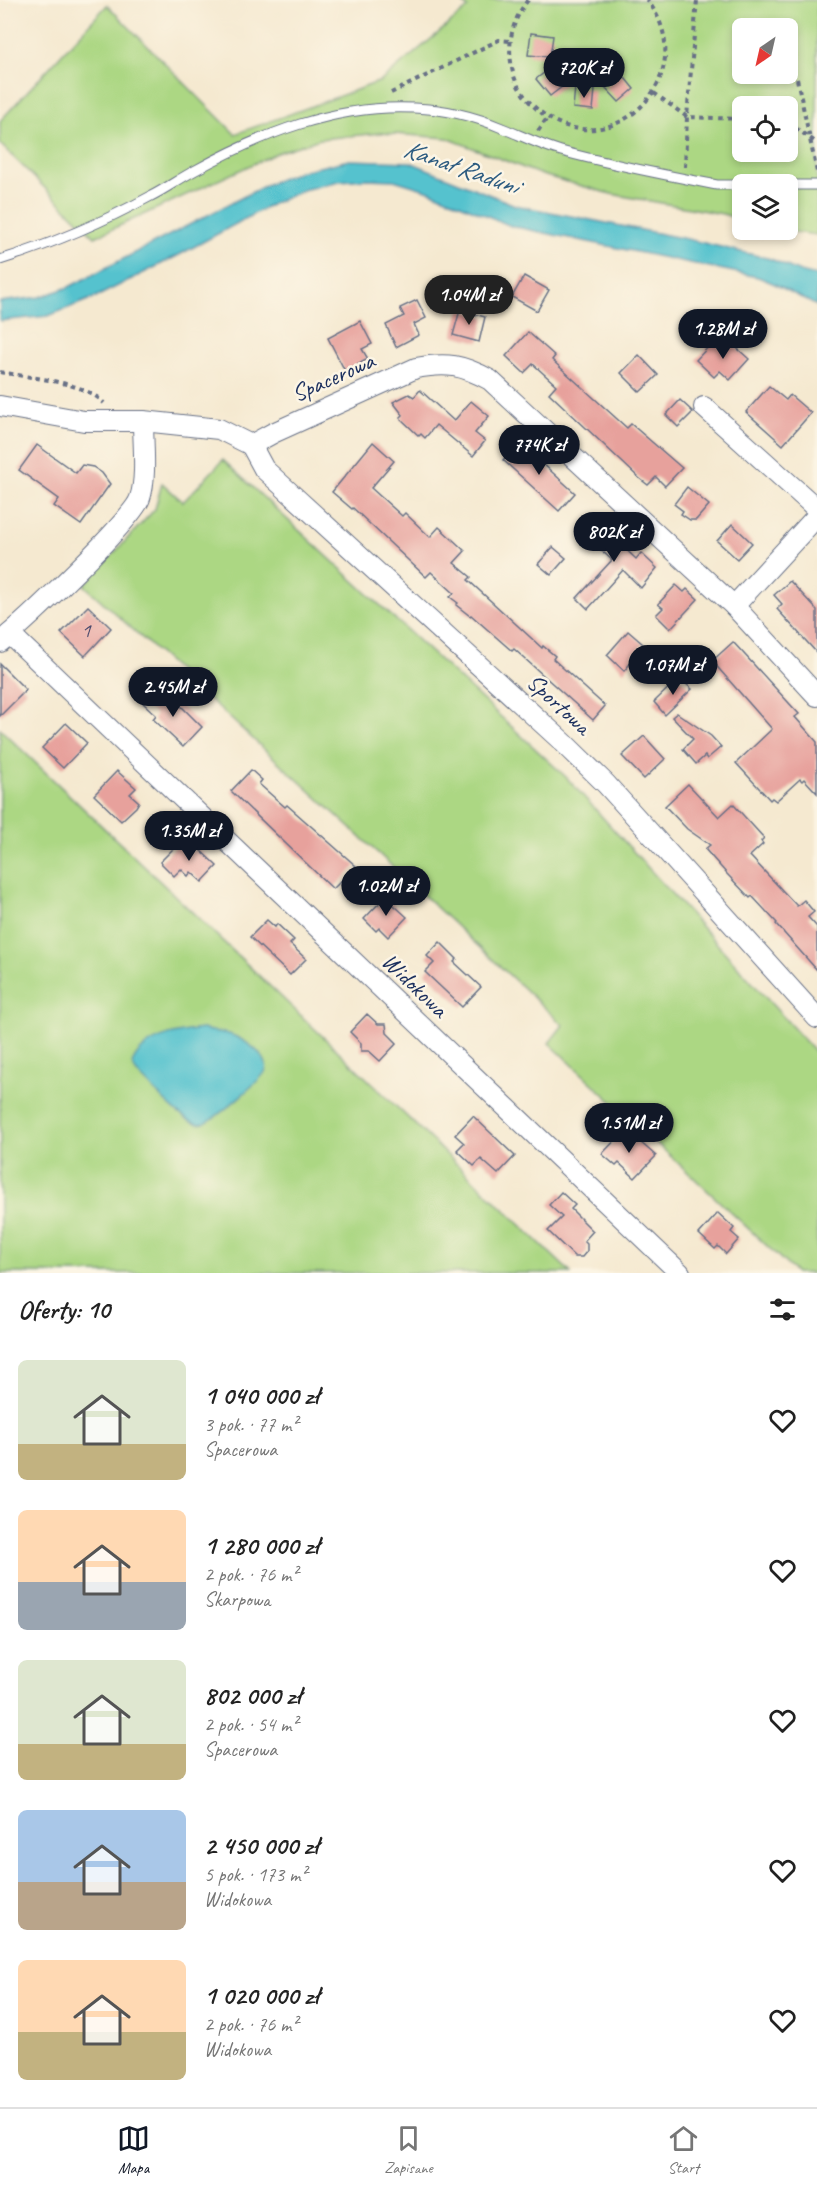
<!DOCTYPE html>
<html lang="pl">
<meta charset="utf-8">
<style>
body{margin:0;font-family:Caveat,sans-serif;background:#f2f2f2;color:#222;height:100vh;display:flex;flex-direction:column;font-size:22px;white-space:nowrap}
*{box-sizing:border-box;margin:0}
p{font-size:20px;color:#767676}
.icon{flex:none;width:33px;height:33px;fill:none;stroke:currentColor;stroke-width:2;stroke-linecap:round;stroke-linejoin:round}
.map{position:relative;height:1273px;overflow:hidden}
.sheet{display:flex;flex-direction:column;background:#fff;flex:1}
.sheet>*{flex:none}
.needle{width:39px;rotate:214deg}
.controls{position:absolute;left:732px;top:18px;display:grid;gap:12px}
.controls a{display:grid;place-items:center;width:66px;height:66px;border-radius:9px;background:#fff;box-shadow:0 3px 9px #0003;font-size:30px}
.price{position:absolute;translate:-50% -51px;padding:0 14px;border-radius:21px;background:#111827;color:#fff;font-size:20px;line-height:39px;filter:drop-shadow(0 2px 3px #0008)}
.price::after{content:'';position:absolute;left:50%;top:36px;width:18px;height:14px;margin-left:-9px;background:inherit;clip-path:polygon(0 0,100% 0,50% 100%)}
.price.active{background:#222;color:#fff}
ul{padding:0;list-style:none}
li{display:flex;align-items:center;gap:18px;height:150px;padding:0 18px}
li span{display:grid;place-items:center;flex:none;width:168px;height:120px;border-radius:9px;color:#555}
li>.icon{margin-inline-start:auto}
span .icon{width:72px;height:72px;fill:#fffc;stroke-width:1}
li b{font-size:26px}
h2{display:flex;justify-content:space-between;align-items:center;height:72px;padding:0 18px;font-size:26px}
.tabs{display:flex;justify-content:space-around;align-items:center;height:84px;border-top:2px solid #e0e0e0;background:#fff;font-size:16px;color:#767676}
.tabs a{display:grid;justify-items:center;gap:3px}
.tabs .active{color:#111827}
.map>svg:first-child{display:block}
</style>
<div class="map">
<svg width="817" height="1273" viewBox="0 0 817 1273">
<rect width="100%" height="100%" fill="#fcf5e5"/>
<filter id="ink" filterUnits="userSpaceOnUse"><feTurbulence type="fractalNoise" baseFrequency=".0167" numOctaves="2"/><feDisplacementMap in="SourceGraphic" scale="12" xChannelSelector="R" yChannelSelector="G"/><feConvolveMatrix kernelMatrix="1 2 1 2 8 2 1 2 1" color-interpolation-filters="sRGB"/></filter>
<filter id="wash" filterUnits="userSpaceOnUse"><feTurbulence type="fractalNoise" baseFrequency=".008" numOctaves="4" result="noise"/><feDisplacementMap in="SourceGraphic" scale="24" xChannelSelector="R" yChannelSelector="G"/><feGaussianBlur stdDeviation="1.35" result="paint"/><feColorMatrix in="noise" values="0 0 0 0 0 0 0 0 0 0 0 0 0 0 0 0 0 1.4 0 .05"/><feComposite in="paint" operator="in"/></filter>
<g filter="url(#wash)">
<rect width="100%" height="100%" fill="#f5e9d0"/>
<!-- green -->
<g fill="#acd783" stroke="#648370" stroke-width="1.5" fill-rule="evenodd">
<path d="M460,0H817V235L777,230H788V184H742V220L723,214L611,194L542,175L447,138L381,133L320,139L279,152L95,237L0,144V121L107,5L235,134L381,81L468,8ZM742,28H788V74H742ZM742,106H788V152H742Z"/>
<path d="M223,460L566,777L817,1054V1273H796L549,1043L563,1025L379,854L84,585L155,509L162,483L183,502Z"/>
<path d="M0,729L571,1273H0Z"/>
</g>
<!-- water -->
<g fill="#55c2ce" stroke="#387896" stroke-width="1.5">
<path d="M349,160L410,162L515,205L687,239L771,259L800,272L817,276V306L775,284L758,277L511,226L430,191L394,180L367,179L339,181L303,190L274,203L179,255L96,297L48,316L0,321V302L40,297L69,287L268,184L298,172Z"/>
<path d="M202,1029C210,1031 220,1032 229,1034C241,1038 270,1055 266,1070C265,1077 221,1113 212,1119C208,1122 201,1125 195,1123C178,1118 150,1085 136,1072L132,1064C142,1038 176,1032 202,1029Z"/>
</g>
<g id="blocks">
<!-- building -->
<g fill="#e7a19c">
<path d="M531,33L553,36L550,57L528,55Z"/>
<path d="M553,66L567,83L550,96L536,79Z"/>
<path d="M621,73L634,89L619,102L605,87Z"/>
<path d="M575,87L595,90L593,110L573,108Z"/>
<path d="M524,276L549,290L537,311L512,297Z"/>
<path d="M417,300L426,318L414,324L419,335L396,347L386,325L404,316L400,308Z"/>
<path d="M460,310L485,317L479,342L453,335Z"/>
<path d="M360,321L372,344L362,349L368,359L345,371L328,338Z"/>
<path d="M528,332L555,356L552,360L627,428L631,424L682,468L665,486L656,477L648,485L639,478L549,393L556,385L533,364L524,373L506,356Z"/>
<path d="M714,341L722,349L729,341L749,359L730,380L720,371L714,377L696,360Z"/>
<path d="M639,355L658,375L640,392L621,373Z"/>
<path d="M769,386L786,400L790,395L811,413L783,445L746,412Z"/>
<path d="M420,390L454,421L471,401L489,416L475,433L485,441L473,456L436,425L425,438L421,434L419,436L400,418L403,415L393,402L409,394L414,397Z"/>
<path d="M680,400L693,412L678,427L666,415Z"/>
<path d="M373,442L394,461L371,488L402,516L405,513L430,537L439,527L465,551L454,563L471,577L468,580L542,648L543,646L555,656L553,659L605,706L593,720L514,649L512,651L471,615L470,616L456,605L458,603L450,597L454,593L431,572L426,577L353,508L352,509L332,492Z"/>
<path d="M519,442L575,493L559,511L503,460Z"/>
<path d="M37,445L76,473L82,465L93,467L102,473L110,484L81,525L54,506L59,499L19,470Z"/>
<path d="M687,487L709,505L696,520H690L681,514L683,511L674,504Z"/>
<path d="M601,516L618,532L613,537L636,559L641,553L657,568L641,588L623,570L588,609L577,598L612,560L584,535Z"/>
<path d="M732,524L752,543L737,559L717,541Z"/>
<path d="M553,547L566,558L551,575L538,564Z"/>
<path d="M790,581L817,610V653L777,609L782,604L774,595Z"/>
<path d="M676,585L684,592L687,589L698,599L670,629L656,615L663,608L658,604Z"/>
<path d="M88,606L111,628L85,656L61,633Z"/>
<path d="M628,631L643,644L631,657L634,659L624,671L607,655Z"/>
<path d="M733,642L799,714L795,717L817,742V793L804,779L802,781L800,779L776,801L772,798L770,800L736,763L772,729L712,661Z"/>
<path d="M0,664L26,690L0,716Z"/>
<path d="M679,678L692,689L665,715L654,702Z"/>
<path d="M156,689L170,701L173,698L202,727L183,747L153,719L156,715L143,703Z"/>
<path d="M677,713L711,736L721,747L707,759L705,756L696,764L683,749L693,739L672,717Z"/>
<path d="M66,723L87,743L63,768L42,748Z"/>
<path d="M644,736L665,759L644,779L622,756Z"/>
<path d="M251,770L262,780L259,784L285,807L287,805L356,866L333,889L231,791Z"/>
<path d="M117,771L136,788L130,794L139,802L136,807L121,821L94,795Z"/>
<path d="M688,784L719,817L733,804L764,838L761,841L763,844L750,856L797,906L804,900L814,912L808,917L817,927V970L776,924L777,923L752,896L750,898L727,874L705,849L710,845L687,829L665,806Z"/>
<path d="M181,841L192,852L197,847L217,866L202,882L191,872L188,876L181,869L174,876L160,862Z"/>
<path d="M385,897L407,917L388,937L379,928L376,931L364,919Z"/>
<path d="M267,920L275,927L277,924L294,940L290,944L306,959L290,975L250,937Z"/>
<path d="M440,942L457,959L454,962L481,987L462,1007L425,972L434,963L427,956Z"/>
<path d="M367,1014L378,1024H386L387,1033L397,1043L380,1061L369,1051H361V1043L350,1032Z"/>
<path d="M473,1116L515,1156L498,1174L481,1159L474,1166L457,1150L464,1143L455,1135Z"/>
<path d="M624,1131L637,1143L639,1141L656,1156L635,1178L619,1163L616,1166L602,1154Z"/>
<path d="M561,1192L575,1205L571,1209L593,1231L584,1241L587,1244V1251L582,1257H575L548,1231L562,1217L549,1205Z"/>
<path d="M718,1213L734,1228L731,1232L739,1239L726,1254L718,1246L715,1249L699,1234Z"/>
</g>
</g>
</g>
<g filter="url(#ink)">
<use href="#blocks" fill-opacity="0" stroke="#677086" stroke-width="1.5"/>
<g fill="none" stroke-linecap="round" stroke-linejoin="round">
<defs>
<g id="service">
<path d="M788,185H817"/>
<path d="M0,260C52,244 103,222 151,196C165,189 179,179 194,171C261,134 336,104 414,108C444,109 474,116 502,128C522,136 540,145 561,151C612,165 665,175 717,185H742"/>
</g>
<g id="minor">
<path d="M0,406L84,421H143L219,429L251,445"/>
<path d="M704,407L817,509"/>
<path d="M251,445L264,469L564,743L606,784L817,1018"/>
<path d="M251,445L273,433L416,368C447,362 463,365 490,380L734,606L817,696"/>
<path d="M734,606L817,516"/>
<path d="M10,634L680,1273"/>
<path d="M0,642C23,624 134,519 140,498C147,477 143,444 143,421"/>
</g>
</defs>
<!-- service casing -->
<use href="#service" stroke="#677086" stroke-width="11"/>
<!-- minor casing -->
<use href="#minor" stroke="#677086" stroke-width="22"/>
<!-- path -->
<g stroke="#677086" stroke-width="4" stroke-dasharray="4.5 4.5" stroke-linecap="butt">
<path d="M528,0C512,20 507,43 512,68C515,85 525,99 538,110C610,171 706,75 647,0"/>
<path d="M797,79L817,172"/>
<path d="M391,93L499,40L509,41"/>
<path d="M654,93L687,117L742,119"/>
<path d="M788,123L817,143"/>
<path d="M538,131L548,117"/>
<path d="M685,167L687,117L697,0"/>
<path d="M0,372C30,378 83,381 104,403"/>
</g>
<!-- service -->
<use href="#service" stroke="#fff" stroke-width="9"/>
<!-- minor -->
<use href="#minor" stroke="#fff" stroke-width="20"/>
</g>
</g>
<g text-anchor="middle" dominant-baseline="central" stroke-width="5" stroke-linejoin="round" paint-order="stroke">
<!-- number labels -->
<g font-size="21" fill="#4e4c6e">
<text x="86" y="630">1</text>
</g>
<!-- street labels -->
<g font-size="24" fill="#1b2f5e" stroke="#fcf5e5">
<text transform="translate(333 377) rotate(-24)">Spacerowa</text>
<text transform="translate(559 704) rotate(43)">Sportowa</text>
<text transform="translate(415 985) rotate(44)">Widokowa</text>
</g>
<!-- water labels -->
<g font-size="26" font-style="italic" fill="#2c5b80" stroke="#fcf5e5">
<text transform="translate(461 167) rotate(19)">Kanał Raduni</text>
</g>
</g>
</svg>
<div class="controls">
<a><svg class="needle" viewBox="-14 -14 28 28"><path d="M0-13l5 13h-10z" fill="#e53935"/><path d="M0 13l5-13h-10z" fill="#767676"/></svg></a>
<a><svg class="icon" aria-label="locate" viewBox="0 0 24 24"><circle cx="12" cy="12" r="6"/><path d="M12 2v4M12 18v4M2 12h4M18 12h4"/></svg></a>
<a><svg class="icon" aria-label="layers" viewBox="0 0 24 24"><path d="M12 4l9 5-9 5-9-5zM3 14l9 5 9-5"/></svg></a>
</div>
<b class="price" style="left:584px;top:99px">720K zł</b>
<b class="price active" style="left:469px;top:326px">1.04M zł</b>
<b class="price" style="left:723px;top:360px">1.28M zł</b>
<b class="price" style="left:539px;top:476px">774K zł</b>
<b class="price" style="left:614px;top:563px">802K zł</b>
<b class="price" style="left:673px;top:696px">1.07M zł</b>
<b class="price" style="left:173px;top:718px">2.45M zł</b>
<b class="price" style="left:189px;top:862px">1.35M zł</b>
<b class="price" style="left:386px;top:917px">1.02M zł</b>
<b class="price" style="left:629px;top:1154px">1.51M zł</b>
</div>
<section class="sheet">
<h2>Oferty: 10<svg class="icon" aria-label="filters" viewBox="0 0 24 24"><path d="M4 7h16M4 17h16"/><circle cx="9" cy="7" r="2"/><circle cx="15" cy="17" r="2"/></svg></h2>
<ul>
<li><span style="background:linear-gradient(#dfe7d0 70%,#c2b280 0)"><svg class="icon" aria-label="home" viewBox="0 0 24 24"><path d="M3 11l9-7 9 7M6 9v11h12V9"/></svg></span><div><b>1 040 000 zł</b><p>3 pok. · 77 m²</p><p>Spacerowa</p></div><svg class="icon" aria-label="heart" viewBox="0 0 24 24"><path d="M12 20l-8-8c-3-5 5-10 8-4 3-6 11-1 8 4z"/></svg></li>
<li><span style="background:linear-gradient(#ffd9b3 60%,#9aa5b1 0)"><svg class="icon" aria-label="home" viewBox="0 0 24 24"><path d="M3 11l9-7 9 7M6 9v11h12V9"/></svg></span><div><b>1 280 000 zł</b><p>2 pok. · 76 m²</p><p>Skarpowa</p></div><svg class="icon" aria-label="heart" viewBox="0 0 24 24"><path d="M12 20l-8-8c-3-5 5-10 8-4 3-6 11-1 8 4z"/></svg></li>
<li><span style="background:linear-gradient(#dfe7d0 70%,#c2b280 0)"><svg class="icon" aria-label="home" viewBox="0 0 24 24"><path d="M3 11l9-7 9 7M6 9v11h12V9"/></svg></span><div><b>802 000 zł</b><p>2 pok. · 54 m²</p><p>Spacerowa</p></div><svg class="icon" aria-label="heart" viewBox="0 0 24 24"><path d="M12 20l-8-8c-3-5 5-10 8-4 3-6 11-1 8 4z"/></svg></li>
<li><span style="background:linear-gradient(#a9c7e8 60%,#b9a48a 0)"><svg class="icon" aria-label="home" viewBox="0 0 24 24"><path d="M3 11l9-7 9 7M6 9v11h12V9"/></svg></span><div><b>2 450 000 zł</b><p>5 pok. · 173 m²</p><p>Widokowa</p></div><svg class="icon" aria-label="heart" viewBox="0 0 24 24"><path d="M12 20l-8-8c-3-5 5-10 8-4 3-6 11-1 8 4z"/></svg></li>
<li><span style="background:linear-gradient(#ffd9b3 60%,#c2b280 0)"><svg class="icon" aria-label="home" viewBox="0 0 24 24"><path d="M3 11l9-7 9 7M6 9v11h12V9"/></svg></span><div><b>1 020 000 zł</b><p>2 pok. · 76 m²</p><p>Widokowa</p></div><svg class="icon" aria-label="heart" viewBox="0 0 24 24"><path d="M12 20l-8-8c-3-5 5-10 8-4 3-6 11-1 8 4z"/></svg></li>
</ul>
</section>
<nav class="tabs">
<a class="active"><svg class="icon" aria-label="map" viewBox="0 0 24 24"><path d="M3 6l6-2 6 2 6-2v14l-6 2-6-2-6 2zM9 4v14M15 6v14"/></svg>Mapa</a>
<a><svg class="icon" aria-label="saved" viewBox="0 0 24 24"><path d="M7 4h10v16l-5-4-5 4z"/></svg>Zapisane</a>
<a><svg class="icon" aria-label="home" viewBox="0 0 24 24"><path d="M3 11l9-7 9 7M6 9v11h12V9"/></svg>Start</a>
</nav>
